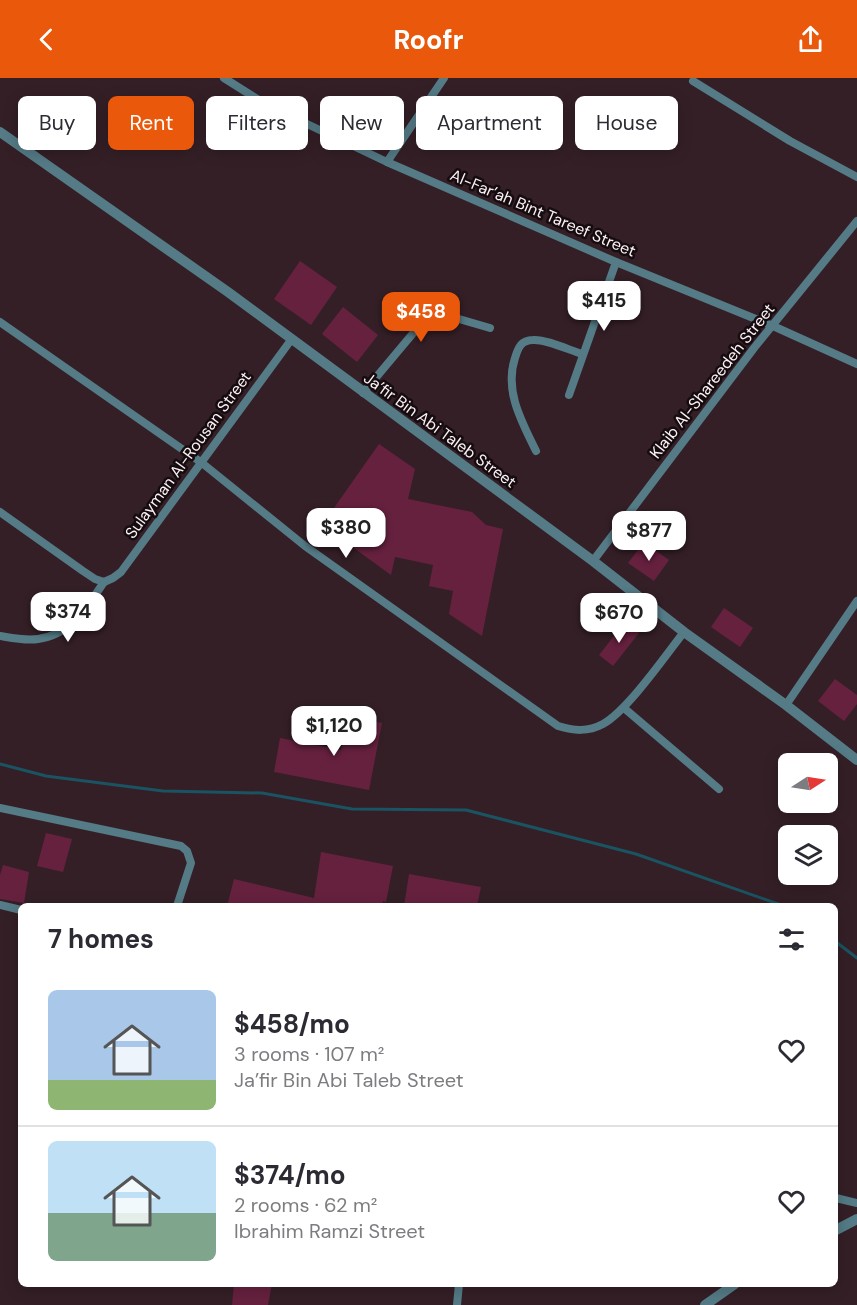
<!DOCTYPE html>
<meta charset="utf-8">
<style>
body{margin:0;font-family:"DM Sans",sans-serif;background:#f2f2f3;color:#2b2b33;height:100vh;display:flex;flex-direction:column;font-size:22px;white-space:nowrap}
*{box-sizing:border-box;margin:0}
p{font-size:20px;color:#7c7c81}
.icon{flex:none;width:33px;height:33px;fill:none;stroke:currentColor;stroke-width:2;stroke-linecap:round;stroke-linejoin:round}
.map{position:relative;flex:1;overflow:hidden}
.details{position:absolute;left:18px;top:825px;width:820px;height:384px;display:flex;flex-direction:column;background:#fff;border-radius:9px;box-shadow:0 3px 15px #0003}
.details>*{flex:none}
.top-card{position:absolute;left:18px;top:18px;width:822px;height:54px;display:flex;gap:12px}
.needle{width:39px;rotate:78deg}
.fabs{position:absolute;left:778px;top:675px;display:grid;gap:12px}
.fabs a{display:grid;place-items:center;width:60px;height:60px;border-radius:9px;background:#fff;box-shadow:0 3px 15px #0003;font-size:30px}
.price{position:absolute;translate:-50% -51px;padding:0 14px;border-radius:12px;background:#fff;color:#222;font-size:20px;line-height:39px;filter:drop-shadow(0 2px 3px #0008)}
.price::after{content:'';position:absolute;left:50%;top:36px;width:18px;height:14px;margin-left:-9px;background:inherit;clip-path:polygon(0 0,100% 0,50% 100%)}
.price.active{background:#ea580c;color:#fff}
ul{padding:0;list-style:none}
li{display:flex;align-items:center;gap:18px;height:150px;padding:0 30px}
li+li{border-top:2px solid #e1e1e2}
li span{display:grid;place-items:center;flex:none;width:168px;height:120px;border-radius:9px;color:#555}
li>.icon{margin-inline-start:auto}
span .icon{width:72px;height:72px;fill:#fffc;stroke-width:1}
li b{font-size:26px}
h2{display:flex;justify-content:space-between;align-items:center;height:72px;padding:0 30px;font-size:26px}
.tag{padding:0 21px;border-radius:9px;background:#fff;box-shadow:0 3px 15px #0003;font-size:21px;line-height:54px}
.tag.active{background:#ea580c;color:#fff}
header{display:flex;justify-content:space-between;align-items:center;height:78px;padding:0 30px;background:#ea580c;color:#fff;font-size:27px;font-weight:700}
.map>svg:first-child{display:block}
</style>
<header><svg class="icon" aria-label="back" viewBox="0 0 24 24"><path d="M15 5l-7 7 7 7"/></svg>Roofr<svg class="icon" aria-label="share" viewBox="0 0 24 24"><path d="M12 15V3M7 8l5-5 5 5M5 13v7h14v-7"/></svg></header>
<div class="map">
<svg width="857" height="1227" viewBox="0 0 857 1227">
<rect width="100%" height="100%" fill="#341f26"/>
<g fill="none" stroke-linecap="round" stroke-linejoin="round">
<!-- stream -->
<g stroke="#1a5362" stroke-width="3">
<path d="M0,686L46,698L163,713L262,715L352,731L466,732L636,776L784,828"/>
<path d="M836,864L857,880"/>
</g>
</g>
<!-- building -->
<g fill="#66213f">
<path d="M300,183L337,209L311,247L274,221Z"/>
<path d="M343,229L378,257L357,284L322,256Z"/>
<path d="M379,366L415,391L408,421L472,434L486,447L503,451L482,558L449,536L453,513L429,508L433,487L395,479L391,497L322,447Z"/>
<path d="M644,464L669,482L654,503L628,485Z"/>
<path d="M724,530L753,550L740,569L711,549Z"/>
<path d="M625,544L639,555L613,588L599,577Z"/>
<path d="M835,601L857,617V626L844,643L818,623Z"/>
<path d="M347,638L382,645L369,712L274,694L280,660L341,672Z"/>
<path d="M46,755L72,761L63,794L37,788Z"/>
<path d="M321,774L393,788L386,824L383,823L382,828H227L234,801L314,820Z"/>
<path d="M3,787L29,794L24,825L0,821V797Z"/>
<path d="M409,796L481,809L477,828H404Z"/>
<path d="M234,1206H272L268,1227H232Z"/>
</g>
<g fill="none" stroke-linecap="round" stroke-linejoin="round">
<!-- minor -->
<g stroke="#547b86" stroke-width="8">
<path d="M224,0L265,26L387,84L616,184L773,248L857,286"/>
<path d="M693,3L790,63L857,99"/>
<path d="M387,84L444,0"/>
<path d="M0,244L202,385L305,468L558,648C574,653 588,654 603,646C628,632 665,578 684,554"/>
<path d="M363,315L425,241L435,234L490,250"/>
<path d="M569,317L616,184"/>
<path d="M536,373C522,344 504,313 515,280C518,270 521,262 533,262C546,261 569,272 582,276"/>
<path d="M0,434L83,493L95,501L104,504"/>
<path d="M593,483L754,270L857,143"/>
<path d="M104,504L113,500L121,494L291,262"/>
<path d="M0,558C12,560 26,563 38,561C71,557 87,529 104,504"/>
<path d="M786,627L857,523"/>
<path d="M624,630L719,711"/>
<path d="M0,730L181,768L187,773L191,785L177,828"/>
<path d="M0,827L21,832"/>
<path d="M836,1120L857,1125"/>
<path d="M457,1227L459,1206"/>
</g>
<!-- tertiary -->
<g stroke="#547b86" stroke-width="10">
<path d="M0,54L228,214L593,483L684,554L786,627L857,682"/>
<path d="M836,1152L857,1141"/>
<path d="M705,1227L735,1206"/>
</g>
</g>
<g text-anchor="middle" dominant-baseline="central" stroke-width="5" stroke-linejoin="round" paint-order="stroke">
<!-- street labels -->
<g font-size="16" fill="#fdf1f5" stroke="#150c0f">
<text transform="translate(543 135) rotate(23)">Al-Far’ah Bint Tareef Street</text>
<text transform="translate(712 303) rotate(-52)">Klaib Al-Shareedeh Street</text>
<text transform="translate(440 352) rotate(36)">Ja’fir Bin Abi Taleb Street</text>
<text transform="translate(188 377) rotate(-54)">Sulayman Al-Rousan Street</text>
</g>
</g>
</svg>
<div class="fabs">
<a><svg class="needle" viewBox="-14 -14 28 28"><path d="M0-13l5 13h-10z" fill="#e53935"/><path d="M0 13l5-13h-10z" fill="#7c7c81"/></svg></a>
<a><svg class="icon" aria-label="layers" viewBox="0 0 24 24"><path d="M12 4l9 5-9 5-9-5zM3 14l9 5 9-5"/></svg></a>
</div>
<b class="price" style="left:604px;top:254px">$415</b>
<b class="price active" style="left:421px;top:265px">$458</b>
<b class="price" style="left:346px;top:481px">$380</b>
<b class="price" style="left:649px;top:484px">$877</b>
<b class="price" style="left:68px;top:565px">$374</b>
<b class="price" style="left:619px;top:566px">$670</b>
<b class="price" style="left:334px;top:679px">$1,120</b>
<div class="top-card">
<a class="tag">Buy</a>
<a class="tag active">Rent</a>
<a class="tag">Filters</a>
<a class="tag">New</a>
<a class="tag">Apartment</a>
<a class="tag">House</a>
</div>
<section class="details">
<h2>7 homes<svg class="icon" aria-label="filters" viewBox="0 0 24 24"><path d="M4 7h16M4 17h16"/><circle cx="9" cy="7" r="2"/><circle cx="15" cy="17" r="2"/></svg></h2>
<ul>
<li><span style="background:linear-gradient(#a9c7e8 75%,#8fb573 0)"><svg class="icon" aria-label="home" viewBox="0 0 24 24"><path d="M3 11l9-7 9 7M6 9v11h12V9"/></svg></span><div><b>$458/mo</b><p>3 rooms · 107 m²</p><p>Ja’fir Bin Abi Taleb Street</p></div><svg class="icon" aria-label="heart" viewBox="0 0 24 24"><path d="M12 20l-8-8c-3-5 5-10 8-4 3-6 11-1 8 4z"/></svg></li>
<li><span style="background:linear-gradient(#bfe0f5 60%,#7fa58c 0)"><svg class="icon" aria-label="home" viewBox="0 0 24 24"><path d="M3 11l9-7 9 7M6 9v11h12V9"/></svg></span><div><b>$374/mo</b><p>2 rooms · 62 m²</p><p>Ibrahim Ramzi Street</p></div><svg class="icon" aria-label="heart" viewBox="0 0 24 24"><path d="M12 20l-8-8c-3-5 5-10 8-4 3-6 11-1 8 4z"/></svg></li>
</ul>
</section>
</div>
